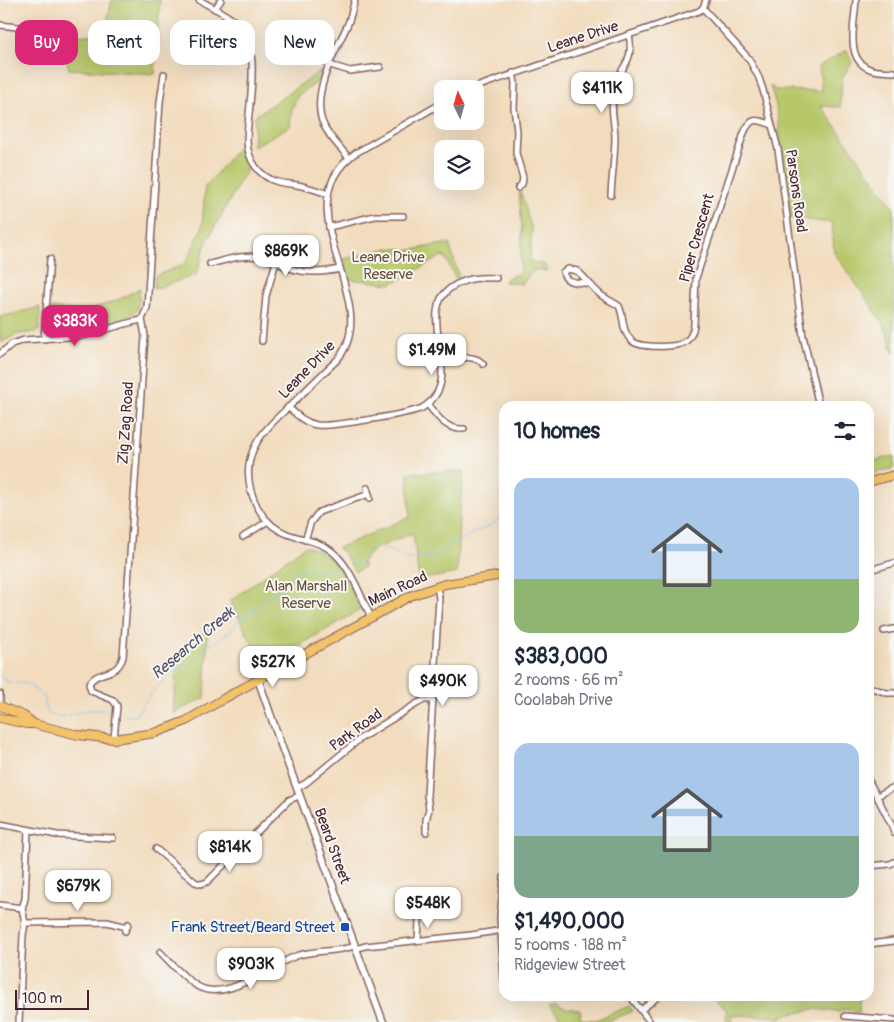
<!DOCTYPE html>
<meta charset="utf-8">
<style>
body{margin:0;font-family:Pangolin,sans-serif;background:#f6f6f7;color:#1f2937;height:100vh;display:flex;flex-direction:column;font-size:19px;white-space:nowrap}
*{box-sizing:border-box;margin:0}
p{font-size:16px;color:#747a83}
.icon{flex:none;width:28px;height:28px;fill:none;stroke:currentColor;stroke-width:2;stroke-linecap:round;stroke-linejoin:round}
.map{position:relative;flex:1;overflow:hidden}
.panel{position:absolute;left:499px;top:401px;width:375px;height:600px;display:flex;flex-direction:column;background:#fff;border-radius:15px;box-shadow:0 5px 20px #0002}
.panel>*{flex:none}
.banner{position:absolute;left:15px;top:20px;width:409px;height:45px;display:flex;gap:10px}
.needle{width:32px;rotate:355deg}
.tools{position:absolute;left:434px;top:80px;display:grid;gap:10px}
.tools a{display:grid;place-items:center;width:50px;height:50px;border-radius:10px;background:#fff;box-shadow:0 5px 20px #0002;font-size:25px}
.scale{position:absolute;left:15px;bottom:12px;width:74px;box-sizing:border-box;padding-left:5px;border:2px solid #4a1f2b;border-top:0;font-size:14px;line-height:18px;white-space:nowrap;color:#4a1f2b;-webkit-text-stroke:4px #f6f6f2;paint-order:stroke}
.price{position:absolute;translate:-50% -42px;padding:0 11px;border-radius:10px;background:#fff;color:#222;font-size:16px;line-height:32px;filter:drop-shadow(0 1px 2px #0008)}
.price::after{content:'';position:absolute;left:50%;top:30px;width:15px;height:11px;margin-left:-8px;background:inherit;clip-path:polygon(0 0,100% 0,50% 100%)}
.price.selected{background:#db2777;color:#fff}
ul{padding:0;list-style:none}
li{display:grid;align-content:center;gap:10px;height:265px;padding:0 15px}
li span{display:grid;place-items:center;height:155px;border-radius:15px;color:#555}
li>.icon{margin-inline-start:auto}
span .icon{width:90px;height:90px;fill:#fffc;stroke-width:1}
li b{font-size:21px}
h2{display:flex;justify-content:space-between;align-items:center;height:60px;padding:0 15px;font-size:21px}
.chip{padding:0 18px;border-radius:15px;background:#fff;box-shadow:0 5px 20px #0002;font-size:18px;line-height:45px}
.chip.selected{background:#db2777;color:#fff}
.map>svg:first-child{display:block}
</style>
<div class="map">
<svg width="894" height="1022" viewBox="0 0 894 1022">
<rect width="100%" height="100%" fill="#f6f6f2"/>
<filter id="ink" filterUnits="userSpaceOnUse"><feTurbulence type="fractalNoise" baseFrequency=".02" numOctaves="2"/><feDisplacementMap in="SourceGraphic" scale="10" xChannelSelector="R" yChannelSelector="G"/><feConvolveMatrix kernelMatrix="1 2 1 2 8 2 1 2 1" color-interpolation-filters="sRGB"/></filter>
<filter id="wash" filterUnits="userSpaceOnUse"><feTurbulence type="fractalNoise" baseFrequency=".0096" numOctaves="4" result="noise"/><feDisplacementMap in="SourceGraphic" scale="20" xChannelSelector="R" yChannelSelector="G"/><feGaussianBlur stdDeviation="1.12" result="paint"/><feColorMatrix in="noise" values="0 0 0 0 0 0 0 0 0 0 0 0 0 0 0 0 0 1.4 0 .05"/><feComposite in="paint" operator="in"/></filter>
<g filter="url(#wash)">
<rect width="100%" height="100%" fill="#f2dcbd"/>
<!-- green -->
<g fill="#b7c86b" stroke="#80744b">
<path d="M112,0H160L155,74L69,69L59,37L104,34Z"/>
<path d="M847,50L852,63L842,78L840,107L821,106L894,208V353L884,324L834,252L832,223L791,218L776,105L770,86L776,90L822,91L819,66Z"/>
<path d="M322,70L318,82L298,95L294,105L292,108L290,126L253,147L255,116Z"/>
<path d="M241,144L243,157L248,167L206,243L196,275L154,289L155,276L185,264L202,228L205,187Z"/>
<path d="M519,193H521L532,230L530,261L545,265L548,271L533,270L522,284L504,282L505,279L520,273L522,229Z"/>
<path d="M449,243L459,277L456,279L445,257L442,256L391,284L349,279L344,259L389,248L411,250Z"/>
<path d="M140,288C139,294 140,305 136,311C127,324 68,332 52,332L50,330L52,308L83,312L118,300Z"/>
<path d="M40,307L39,330L36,332L18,334L0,343V317Z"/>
<path d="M894,456V468L869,475V462Z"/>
<path d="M464,471L459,517L457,573L419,580L413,533L374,549L362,562L364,567L355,572L344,554L338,548L410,517L408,473Z"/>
<path d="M305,546C339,554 346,581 360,610L264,666L230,601Z"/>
<path d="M208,628L205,698L173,713L177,664L171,665L179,653Z"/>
<path d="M711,996H860L858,1013L846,1009L838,1012L815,1009L781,1016V1022H776V1017L734,1015L732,1014L731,1022H726L727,1010Z"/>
<path d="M555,1003L565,1008L581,1010L580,1019L596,1020L629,1006L633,1011L606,1022H557L562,1019L549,1005Z"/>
</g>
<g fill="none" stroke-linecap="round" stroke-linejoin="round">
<!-- stream -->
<g stroke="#71c2ec" stroke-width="1">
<path d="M354,565C364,561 368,549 380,547L409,559L433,557L441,553L446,546L459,541L473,533L494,524L498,519L504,520"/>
<path d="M0,676L9,682L27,684L44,696L47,712C58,722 75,712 89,710C97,709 104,711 112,714"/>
<path d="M122,715L133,716L137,714L146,700L166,677L198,657L206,648L231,631L239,620L256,608L267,597L272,595L286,583L295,572L302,569L320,571L336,569"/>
</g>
</g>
</g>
<g filter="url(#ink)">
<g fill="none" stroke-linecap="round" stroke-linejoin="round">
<defs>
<g id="minor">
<path d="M199,0C213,8 228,14 239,25C263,49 247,109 247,142C248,160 259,177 278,182C286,184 294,184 302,186C311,188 319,191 328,194"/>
<path d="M856,0C855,21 844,60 870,69C877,72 886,71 894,72"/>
<path d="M703,8L749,59L759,78L763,90L778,149L803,336L819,406"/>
<path d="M703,8L706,0"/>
<path d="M215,9L221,0"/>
<path d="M0,25L52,31L69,27"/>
<path d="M330,65L350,71L380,67"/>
<path d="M513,73L515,83L514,108L517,131L516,153L523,178L522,184L518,188"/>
<path d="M470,89L699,11L703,8"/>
<path d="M349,158C339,146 327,135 322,121C312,91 335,52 347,26C351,18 352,8 355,0"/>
<path d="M611,195C612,175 615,155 615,136C614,120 610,105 614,89C619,66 635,64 629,35"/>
<path d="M329,227L375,216H403"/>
<path d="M210,264C227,260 242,254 260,257C270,259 279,264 289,268C306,274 322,273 340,269"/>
<path d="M589,284C578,281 566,285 563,272L568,269L577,271C586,278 592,288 601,295C606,299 613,302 619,306C625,319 621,331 632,341C640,348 676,348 685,342C691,338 693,332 694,325L696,278L744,133C751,117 756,119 770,124"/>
<path d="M44,339L50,259"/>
<path d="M262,341L266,296L276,262"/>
<path d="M0,354L12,344L24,340L83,336L132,322L142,320"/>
<path d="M441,360C454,359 474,353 483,364"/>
<path d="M428,405C438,417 446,430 464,429"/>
<path d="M288,407C297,415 305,423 317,425C331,427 409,414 422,408C429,404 434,399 438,391C453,360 418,309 452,287C466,278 480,277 496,278"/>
<path d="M367,488L370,498"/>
<path d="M243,537L268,521"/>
<path d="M305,540L311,522L319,512L369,494"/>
<path d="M869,570L894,563"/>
<path d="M371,617C361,597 352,570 335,554C318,537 292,541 273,526C262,517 255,505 251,491C240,451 265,429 292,404C306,390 321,375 336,361C388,305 280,210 354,154L442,103"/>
<path d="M884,631L894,629"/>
<path d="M869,687L887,693H894"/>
<path d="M0,694V702"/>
<path d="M114,739L117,706L113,700L91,691L89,684C97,669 117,678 123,657L145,336L142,319L147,308L160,102L164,74"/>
<path d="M869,781L892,826L894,833"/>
<path d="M297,788L306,783L361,738L418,703L424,700H433"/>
<path d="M877,796L894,787"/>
<path d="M0,824L57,835L113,838"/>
<path d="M426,832V820L429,809L427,795L439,598L437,586"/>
<path d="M156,849L195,882L201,884L207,882L289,800L299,796"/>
<path d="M869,866L890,864L894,862"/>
<path d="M504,877L500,917L504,980"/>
<path d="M0,905L22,908"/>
<path d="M25,923L107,922L127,927"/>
<path d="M125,931L128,924"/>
<path d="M418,940L420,901"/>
<path d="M869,944L894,941"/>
<path d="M356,949L365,946L471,935L504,930"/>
<path d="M160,952C171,963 183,977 197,986C227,1004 270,964 299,955C317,950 337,952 355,946"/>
<path d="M630,996L650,1022"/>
<path d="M641,1010L659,996"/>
<path d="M845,1016L894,1020"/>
<path d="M19,1022L23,935L25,923L22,908L25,899L28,830"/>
</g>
<path id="tertiary" d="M258,679L280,742L383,1022"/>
<g id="primary">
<path d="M869,482L894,475"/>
<path d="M0,706L24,716L34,724L78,735L114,739L155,733L186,721L225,698L410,596L445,584L504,575"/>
<path d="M0,718L26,724H34"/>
</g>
</defs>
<!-- minor casing -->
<use href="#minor" stroke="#85615e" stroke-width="8"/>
<!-- tertiary casing -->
<use href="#tertiary" stroke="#85615e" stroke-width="9"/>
<!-- primary casing -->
<use href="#primary" stroke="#85615e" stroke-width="10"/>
<!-- minor -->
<use href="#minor" stroke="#fff" stroke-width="5"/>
<!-- tertiary -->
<use href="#tertiary" stroke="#fff" stroke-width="6"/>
<!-- primary -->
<use href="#primary" stroke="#f2c36a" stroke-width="8"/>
</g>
</g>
<!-- markers -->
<rect fill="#1a4fb4" stroke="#f6f6f2" stroke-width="2" x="340" y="922" width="10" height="10" rx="2.5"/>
<g text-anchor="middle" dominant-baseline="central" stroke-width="4" stroke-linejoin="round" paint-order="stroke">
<!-- street labels -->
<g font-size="15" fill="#4a1f2b" stroke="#f6f6f2">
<text transform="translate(583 37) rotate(-18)">Leane Drive</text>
<text transform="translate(796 191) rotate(82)">Parsons Road</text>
<text transform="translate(697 238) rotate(-74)">Piper Crescent</text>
<text transform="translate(307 370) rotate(-46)">Leane Drive</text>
<text transform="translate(126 423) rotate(-86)">Zig Zag Road</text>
<text transform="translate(398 589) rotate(-25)">Main Road</text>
<text transform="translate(356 730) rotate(-36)">Park Road</text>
<text transform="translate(332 846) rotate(70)">Beard Street</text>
</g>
<!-- park labels -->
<g font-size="15" fill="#6b523e" stroke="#f6f6f2">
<text x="388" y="257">Leane Drive<tspan x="388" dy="17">Reserve</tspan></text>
<text x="306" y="586">Alan Marshall<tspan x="306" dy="17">Reserve</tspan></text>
</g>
<!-- transit labels -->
<g font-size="15" fill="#164399" stroke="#f6f6f2" text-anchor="end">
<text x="335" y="927">Frank Street/Beard Street</text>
</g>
<!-- water labels -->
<g font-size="16" font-style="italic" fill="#565065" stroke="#f6f6f2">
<text transform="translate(193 643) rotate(-40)">Research Creek</text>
</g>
</g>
</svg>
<div class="tools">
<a><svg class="needle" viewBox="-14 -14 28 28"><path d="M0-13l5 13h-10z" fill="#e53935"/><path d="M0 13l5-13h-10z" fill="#747a83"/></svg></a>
<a><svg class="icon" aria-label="layers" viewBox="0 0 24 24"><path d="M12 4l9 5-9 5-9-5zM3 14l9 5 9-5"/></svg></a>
</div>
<div class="scale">100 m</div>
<b class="price" style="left:602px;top:114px">$411K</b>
<b class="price" style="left:286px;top:277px">$869K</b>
<b class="price selected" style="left:75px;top:347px">$383K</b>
<b class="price" style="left:432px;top:376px">$1.49M</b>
<b class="price" style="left:273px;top:688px">$527K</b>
<b class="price" style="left:443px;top:707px">$490K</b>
<b class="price" style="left:230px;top:873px">$814K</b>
<b class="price" style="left:78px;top:912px">$679K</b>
<b class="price" style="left:428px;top:929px">$548K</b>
<b class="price" style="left:251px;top:990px">$903K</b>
<div class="banner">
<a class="chip selected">Buy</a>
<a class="chip">Rent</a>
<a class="chip">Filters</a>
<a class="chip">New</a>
</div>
<section class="panel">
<h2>10 homes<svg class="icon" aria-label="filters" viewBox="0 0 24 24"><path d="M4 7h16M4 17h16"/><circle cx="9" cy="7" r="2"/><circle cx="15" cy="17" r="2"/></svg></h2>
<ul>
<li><span style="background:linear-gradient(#a9c7e8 65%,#8fb573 0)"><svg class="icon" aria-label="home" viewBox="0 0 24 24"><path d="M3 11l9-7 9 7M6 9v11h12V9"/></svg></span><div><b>$383,000</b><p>2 rooms · 66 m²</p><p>Coolabah Drive</p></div></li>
<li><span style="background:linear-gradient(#a9c7e8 60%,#7fa58c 0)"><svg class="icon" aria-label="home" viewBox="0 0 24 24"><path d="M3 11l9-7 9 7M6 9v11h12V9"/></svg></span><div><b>$1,490,000</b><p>5 rooms · 188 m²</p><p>Ridgeview Street</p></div></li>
</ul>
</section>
</div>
